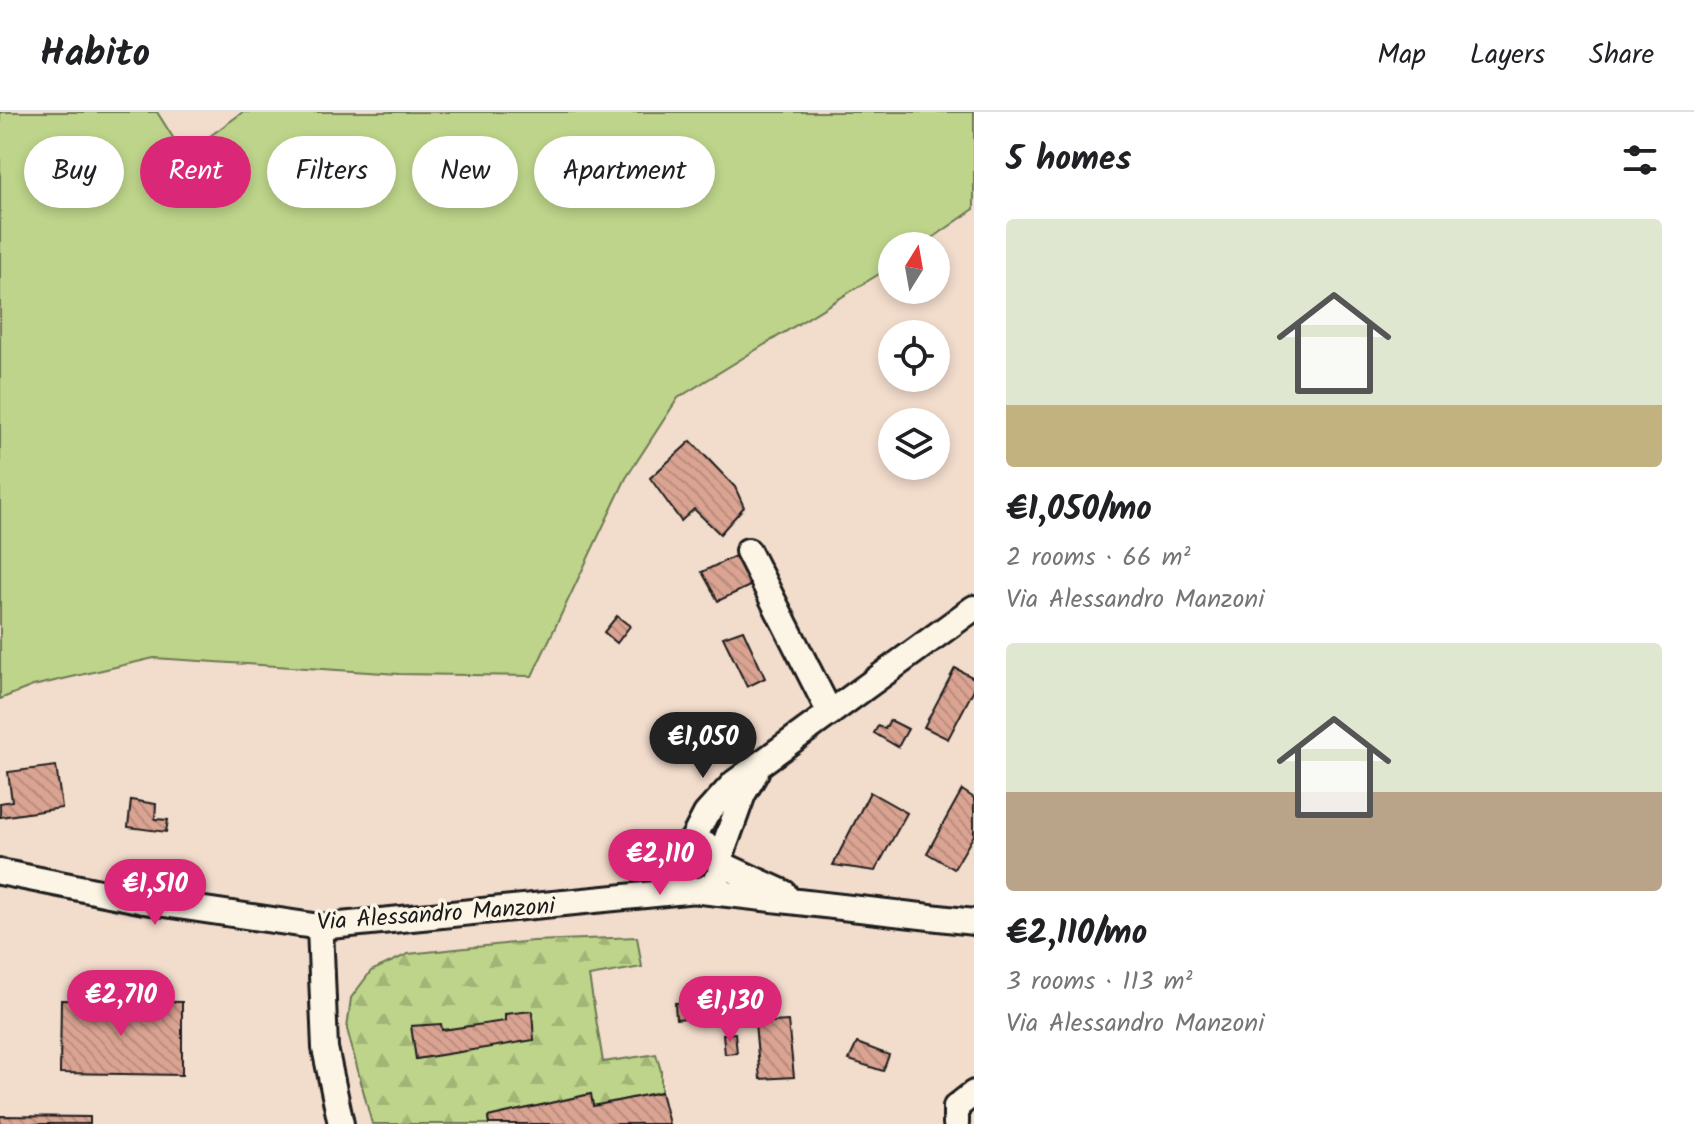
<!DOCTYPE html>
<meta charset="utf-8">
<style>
body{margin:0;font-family:Kalam,sans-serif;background:#f2f2f2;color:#202124;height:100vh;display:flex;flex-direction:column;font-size:30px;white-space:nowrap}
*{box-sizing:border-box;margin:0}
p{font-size:26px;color:#757577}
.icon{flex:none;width:44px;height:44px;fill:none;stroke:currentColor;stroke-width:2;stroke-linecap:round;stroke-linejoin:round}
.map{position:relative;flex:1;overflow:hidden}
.drawer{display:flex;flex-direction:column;background:#fff;width:720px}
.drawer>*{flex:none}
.hud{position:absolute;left:24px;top:24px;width:760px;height:72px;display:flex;gap:16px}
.needle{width:52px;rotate:11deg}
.controls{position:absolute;left:878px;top:120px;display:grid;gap:16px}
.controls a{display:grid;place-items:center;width:72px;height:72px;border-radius:50%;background:#fff;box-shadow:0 4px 12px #0003;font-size:40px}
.price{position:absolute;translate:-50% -68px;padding:0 18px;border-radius:28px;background:#db2777;color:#fff;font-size:26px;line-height:52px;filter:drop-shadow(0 2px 4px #0008)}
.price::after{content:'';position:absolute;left:50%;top:48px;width:24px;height:18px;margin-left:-12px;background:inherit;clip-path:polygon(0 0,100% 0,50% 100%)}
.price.on{background:#222;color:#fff}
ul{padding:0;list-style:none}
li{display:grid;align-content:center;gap:16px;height:424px;padding:0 32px}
li span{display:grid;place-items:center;height:248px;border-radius:8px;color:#555}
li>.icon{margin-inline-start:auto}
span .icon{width:144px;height:144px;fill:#fffc;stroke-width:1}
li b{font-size:34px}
h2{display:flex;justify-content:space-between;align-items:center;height:96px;padding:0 32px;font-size:34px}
.pill{padding:0 28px;border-radius:36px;background:#fff;box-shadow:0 4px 12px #0003;font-size:28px;line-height:72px}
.pill.on{background:#db2777;color:#fff}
header{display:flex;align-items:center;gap:48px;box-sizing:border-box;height:112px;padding:0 40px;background:#fff;border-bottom:2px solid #e0e0e0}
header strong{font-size:38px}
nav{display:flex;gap:44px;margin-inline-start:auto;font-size:28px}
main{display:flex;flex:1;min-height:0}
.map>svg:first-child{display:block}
</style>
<header>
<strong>Habito</strong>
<nav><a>Map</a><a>Layers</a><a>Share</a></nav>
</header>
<main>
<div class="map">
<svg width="974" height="1012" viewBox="0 0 974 1012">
<defs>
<pattern id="forest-firs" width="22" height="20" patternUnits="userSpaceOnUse" patternTransform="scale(2)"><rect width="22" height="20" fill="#bdd48a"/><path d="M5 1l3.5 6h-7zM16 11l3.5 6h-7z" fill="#a2b576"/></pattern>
<pattern id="building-back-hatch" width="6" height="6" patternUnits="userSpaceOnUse" patternTransform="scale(2)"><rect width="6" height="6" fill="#daa392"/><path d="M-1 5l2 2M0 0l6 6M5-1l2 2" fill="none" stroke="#ba8c7d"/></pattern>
</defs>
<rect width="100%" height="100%" fill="#f2dccc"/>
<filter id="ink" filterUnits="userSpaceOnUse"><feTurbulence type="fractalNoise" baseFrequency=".0125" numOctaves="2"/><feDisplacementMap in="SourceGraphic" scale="16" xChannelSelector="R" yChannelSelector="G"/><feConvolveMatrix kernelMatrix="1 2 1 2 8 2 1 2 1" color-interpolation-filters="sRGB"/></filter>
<g filter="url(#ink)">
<!-- grass -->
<path fill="#bdd48a" stroke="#6c7853" stroke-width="2" d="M0,0H157L184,43L243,0H974V97L921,134H892V154L678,286L626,366L532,564L399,562L154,546L33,574L0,587Z"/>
<!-- forest -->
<path fill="url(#forest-firs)" stroke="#6c7853" stroke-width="2" d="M637,825L642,855L589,864L603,950L656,942L661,959V980L593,994L590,982L488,1005L489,1012H372L347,917L351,886L371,859L408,842L533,829Z"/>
<!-- building -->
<g fill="url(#building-back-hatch)" stroke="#1c1c1c" stroke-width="2">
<path d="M691,329L735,375L744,395L720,422L694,397L681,409L650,366Z"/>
<path d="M739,442L754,472L718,489L702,460Z"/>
<path d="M617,504L630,514L617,531L604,520Z"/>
<path d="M743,518L765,566L747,575L723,525Z"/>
<path d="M955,556L974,566V577L948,627L924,615Z"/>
<path d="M890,608L908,617L898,635L874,621L878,614L885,617Z"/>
<path d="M56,654L62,696L0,705V691L12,689L8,660Z"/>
<path d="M962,678L974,686V723L954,757L927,741Z"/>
<path d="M870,680L907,701L875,759L833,753Z"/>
<path d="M131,688L156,692L155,707L168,708L166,720L128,715Z"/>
<path d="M61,888L182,890V963L60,961Z"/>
<path d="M699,890L700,905L676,907L675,891Z"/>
<path d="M532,899L534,928L416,947L411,914L441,912L442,918L505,909V902Z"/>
<path d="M788,909L794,965L760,967L755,911Z"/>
<path d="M735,921L737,941L725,942L723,922Z"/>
<path d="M857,931L889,943L883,959L849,948Z"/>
<path d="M661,980L669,1012H489L488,1005L591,982L593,994Z"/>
<path d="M0,1004L90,1005V1012H0Z"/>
</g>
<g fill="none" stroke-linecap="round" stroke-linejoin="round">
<defs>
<g id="minor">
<path d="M748,439L830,601"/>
<path d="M691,731L706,702L734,671L974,496"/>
<path d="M679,739C708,710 743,765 701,778"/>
<path d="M720,746L743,682L756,660"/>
<path d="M674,748L678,769L692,778L974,810"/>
<path d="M721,752L784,781"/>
<path d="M0,760L144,789L320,815L696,778"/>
<path d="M320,815L325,936L341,1012"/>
<path d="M956,1012V995L974,981"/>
</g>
</defs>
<!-- minor casing -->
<use href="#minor" stroke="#1c1c1c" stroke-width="30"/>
<!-- minor -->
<use href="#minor" stroke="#fcf5e5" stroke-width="24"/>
</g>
</g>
<g text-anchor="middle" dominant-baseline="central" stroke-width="7" stroke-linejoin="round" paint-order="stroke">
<!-- street labels -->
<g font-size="24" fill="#1c1c1c" stroke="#fcf5e5">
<text transform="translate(436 803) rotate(-4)">Via Alessandro Manzoni</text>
</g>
</g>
</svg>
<div class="controls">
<a><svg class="needle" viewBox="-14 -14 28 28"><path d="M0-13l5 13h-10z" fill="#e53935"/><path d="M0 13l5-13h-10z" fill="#757577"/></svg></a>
<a><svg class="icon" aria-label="locate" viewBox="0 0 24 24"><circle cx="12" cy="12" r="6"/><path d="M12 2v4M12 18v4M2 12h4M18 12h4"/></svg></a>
<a><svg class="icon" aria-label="layers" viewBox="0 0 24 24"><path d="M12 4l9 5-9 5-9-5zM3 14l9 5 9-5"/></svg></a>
</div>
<b class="price on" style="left:703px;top:668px">€1,050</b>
<b class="price" style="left:660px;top:785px">€2,110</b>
<b class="price" style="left:155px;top:815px">€1,510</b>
<b class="price" style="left:121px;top:926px">€2,710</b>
<b class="price" style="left:730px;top:932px">€1,130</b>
<div class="hud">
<a class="pill">Buy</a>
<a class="pill on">Rent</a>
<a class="pill">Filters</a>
<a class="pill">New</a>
<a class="pill">Apartment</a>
</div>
</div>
<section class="drawer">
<h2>5 homes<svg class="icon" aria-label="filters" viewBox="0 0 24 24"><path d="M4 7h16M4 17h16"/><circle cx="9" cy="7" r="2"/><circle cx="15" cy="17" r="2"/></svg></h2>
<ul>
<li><span style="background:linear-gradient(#dfe7d0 75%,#c2b280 0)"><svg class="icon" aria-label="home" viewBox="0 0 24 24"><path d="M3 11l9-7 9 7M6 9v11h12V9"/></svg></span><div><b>€1,050/mo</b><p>2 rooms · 66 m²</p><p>Via Alessandro Manzoni</p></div></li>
<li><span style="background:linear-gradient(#dfe7d0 60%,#b9a48a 0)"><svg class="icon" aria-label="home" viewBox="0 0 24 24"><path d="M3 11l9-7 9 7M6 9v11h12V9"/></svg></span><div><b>€2,110/mo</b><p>3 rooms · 113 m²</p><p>Via Alessandro Manzoni</p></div></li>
</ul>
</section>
</main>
